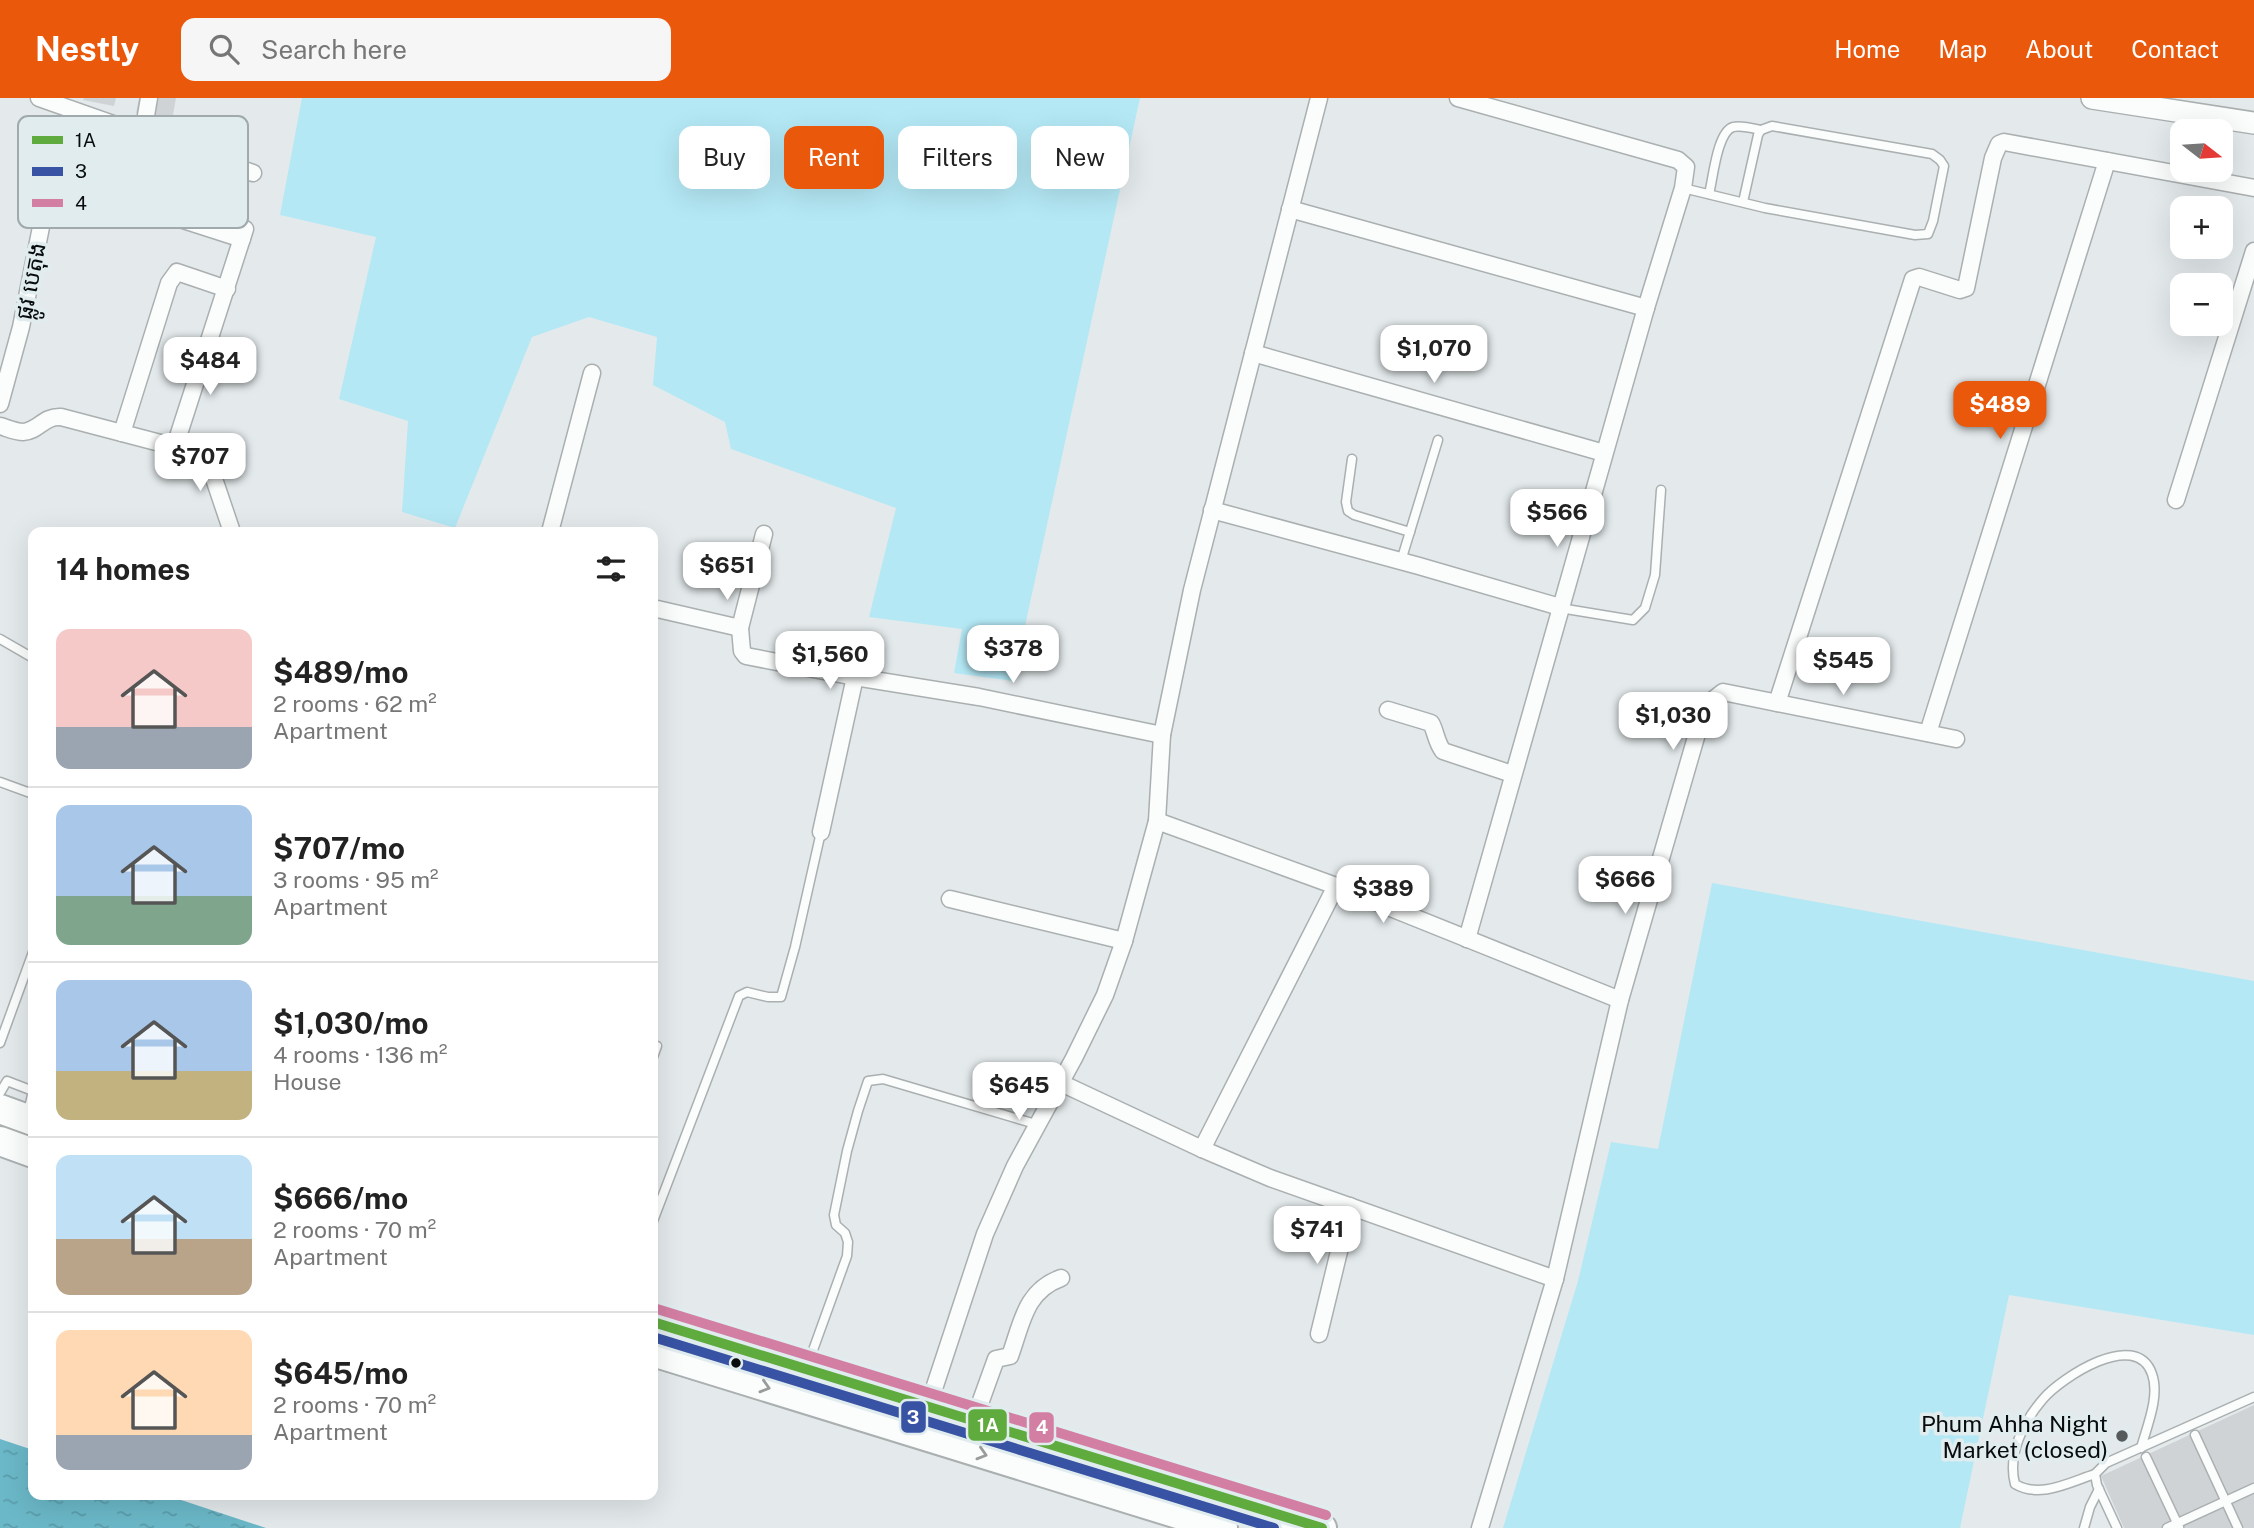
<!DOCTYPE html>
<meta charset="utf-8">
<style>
body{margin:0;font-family:"Public Sans","Noto Sans Khmer",sans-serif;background:#f6f6f6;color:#222;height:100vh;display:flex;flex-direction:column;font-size:26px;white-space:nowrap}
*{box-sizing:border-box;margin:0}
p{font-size:23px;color:#767676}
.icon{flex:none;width:38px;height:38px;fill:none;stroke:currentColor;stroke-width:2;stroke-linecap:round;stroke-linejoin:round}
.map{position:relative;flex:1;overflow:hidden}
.panel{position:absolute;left:28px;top:429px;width:630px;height:973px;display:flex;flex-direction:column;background:#fff;border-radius:14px;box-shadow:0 7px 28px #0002}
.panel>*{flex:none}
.banner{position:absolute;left:679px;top:28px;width:665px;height:63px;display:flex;gap:14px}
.needle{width:46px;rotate:107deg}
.controls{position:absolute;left:2170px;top:21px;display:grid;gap:14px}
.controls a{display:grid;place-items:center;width:63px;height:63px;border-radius:14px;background:#fff;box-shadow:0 7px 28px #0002;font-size:35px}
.price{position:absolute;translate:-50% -60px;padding:0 16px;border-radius:14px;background:#fff;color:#222;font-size:23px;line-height:46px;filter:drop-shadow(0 2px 4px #0008)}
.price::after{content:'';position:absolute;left:50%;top:42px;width:21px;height:16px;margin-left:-10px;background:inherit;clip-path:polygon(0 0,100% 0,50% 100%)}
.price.active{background:#ea580c;color:#fff}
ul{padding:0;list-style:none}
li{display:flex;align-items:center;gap:21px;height:175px;padding:0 28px}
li+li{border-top:2px solid #e0e0e0}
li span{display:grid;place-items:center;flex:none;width:196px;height:140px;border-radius:14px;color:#555}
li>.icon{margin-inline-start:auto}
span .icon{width:84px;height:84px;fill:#fffc;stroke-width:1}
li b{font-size:30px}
h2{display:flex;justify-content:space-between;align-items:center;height:84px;padding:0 28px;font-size:30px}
.pill{padding:0 24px;border-radius:14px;background:#fff;box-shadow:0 7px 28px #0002;font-size:24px;line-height:63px}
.pill.active{background:#ea580c;color:#fff}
header{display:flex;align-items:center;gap:42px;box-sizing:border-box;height:98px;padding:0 35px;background:#ea580c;color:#fff}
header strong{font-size:33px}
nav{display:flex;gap:38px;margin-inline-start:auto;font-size:24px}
.search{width:490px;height:63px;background:#f6f6f6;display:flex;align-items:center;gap:18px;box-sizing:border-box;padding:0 24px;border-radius:14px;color:#767676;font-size:26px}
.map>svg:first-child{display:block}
</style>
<header>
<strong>Nestly</strong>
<div class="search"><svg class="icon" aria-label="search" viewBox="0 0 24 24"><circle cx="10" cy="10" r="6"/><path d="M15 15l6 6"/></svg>Search here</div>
<nav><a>Home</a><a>Map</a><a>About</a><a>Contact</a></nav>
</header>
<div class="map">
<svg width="2254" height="1430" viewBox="0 0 2254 1430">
<defs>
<pattern id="water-ripples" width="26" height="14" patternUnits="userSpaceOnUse" patternTransform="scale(1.75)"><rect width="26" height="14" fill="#6bb8c8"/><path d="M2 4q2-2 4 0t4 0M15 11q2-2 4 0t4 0" fill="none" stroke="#5b9dab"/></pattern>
</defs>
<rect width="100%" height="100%" fill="#e4eaec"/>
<!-- grass -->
<g fill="#b4e8f5">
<path d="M302,0H1140L1013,583L954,575L962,531L869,519L896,410L731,351L725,324L653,287L657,239L589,219L532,239L455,430L402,414L408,323L339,301L376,139L280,117Z"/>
<path d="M1712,785L2254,883V1237L2009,1197L1960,1430H1503L1578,1183L1611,1044L1658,1051Z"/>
</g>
<!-- water -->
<path fill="url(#water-ripples)" d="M0,1341L33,1352V1396L166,1397L266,1430H0Z"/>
<!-- building -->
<g fill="#cfd3d5">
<path d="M84,0H116L114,8L83,2Z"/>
<path d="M139,0H176L172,22L136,15Z"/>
<path d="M2254,1307V1430H2124L2101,1378Z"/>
</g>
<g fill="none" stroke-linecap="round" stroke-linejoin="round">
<defs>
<g id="lane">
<path d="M1683,90L1765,110L1915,137L1928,136L1933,123L1944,68L1940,62L1932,56L1772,28L1761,32L1758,37L1743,104"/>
<path d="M1709,96C1713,81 1717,34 1733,29C1741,27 1752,30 1761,32"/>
<path d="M1352,361L1346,404L1348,413L1354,417L1410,434"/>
<path d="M1401,463L1438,342"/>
<path d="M1560,510L1633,522L1645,510L1655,477L1661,392"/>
<path d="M0,541L33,560"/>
<path d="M0,684L33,696"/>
<path d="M0,945L33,854"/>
<path d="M653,959L657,948"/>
<path d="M0,995L7,983L33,993L27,1018"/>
<path d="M653,1123L739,898L747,894L768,899H781L795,849L821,734"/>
<path d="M808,1266L847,1158L848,1144L845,1135L836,1127L834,1117L847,1053L858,1013L868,983L883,981L1039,1027"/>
<path d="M2195,1337L2238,1430"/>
<path d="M2146,1359L2179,1429"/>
<path d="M2095,1376C2070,1384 2040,1401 2015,1386C2007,1356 2024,1323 2043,1301C2061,1280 2136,1230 2152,1276C2160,1298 2147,1328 2141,1350"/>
<path d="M2084,1430L2090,1409L2099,1391"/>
<path d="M2117,1430L2097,1387L2095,1376L2106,1365L2254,1299"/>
<path d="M2167,1430L2254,1390"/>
</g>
<g id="street">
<path d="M39,0L253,75"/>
<path d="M1458,0L1678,62L1686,69L1683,90L1646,210L1467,841"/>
<path d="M143,35L149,0"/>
<path d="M130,105L242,141"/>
<path d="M1290,111L1646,210"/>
<path d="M1253,255L1604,355"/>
<path d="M0,306L21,229L47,99"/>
<path d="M0,328C7,330 16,334 23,334C39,333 43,318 61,319L202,356L206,357L232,434"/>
<path d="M122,335L169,185L177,174L227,191"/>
<path d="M175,348L245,131"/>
<path d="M2176,402L2254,153"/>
<path d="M1212,412L1419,468L1560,509"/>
<path d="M550,434L592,275"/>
<path d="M653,510L740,530L764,436"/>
<path d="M740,530L742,553L746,558L855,579L821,734"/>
<path d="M855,579L979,599L1162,637"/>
<path d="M1777,605L1913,181L1919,179L1960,192L1966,190L1993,60L1999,46L2004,44L2254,90"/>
<path d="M1388,612L1431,625C1436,634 1436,644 1443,653L1512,676"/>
<path d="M1928,635L2107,63"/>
<path d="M1157,723L1336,788L1620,902"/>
<path d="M950,801L1124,843"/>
<path d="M1061,985L1202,1051L1270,1080L1555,1181"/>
<path d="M1202,1051L1336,788"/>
<path d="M1319,1236L1350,1108"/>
<path d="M926,1315L985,1136L1015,1068L1074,960L1105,897L1124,843L1157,723L1162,637L1192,492L1319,0"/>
<path d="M974,1322L996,1261L1010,1258C1022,1225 1025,1193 1061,1180"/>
<path d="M1480,1430L1555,1181L1620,902L1705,608L1723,594L1956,641"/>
</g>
<path id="secondary" d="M2092,0L2254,25"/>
<g id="highway">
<path d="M0,1011L33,1023"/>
<path d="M0,1043L33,1055"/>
<path d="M653,1224L1322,1430"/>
<path d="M653,1254L1223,1430"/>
</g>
</defs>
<!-- lane casing -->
<use href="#lane" stroke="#aaafb0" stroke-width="11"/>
<!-- street casing -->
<use href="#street" stroke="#aaafb0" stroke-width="19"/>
<!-- secondary casing -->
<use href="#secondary" stroke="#aaafb0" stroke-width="24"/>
<!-- highway casing -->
<use href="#highway" stroke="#aaafb0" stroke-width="32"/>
<!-- lane -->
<use href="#lane" stroke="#fbfcfc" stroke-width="8"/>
<!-- street -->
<use href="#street" stroke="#fbfcfc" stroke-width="16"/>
<!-- secondary -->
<use href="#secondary" stroke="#fbfcfc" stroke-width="21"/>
<!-- highway -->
<use href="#highway" stroke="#fbfcfc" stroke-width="28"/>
<defs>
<path id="bus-1" d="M653,1224L1322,1430"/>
<path id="bus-2" d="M653,1239L1274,1430"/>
<path id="bus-3" d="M657,1211L1326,1417"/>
</defs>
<!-- bus-1 casing -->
<use href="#bus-1" stroke="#e1ecef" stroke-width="16"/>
<!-- bus-2 casing -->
<use href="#bus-2" stroke="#e1ecef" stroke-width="16"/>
<!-- bus-3 casing -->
<use href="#bus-3" stroke="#e1ecef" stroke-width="16"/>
<!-- bus-1 -->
<use href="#bus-1" stroke="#5fab3e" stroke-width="10"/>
<!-- bus-2 -->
<use href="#bus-2" stroke="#3853a4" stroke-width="10"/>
<!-- bus-3 -->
<use href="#bus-3" stroke="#d37ea3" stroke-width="10"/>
</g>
<!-- one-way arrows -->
<defs><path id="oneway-chevron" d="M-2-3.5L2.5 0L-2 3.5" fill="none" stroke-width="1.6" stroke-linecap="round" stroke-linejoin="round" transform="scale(1.75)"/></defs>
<g stroke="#9a9c9c">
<use href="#oneway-chevron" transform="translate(765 1289) rotate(17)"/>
<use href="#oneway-chevron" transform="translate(982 1356) rotate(17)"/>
</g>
<!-- markers -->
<circle fill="#090c0d" stroke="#e1ecef" stroke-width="2.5" cx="736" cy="1265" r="6"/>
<circle fill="#565a5b" stroke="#e1ecef" stroke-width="2.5" cx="2122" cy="1338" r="7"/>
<g text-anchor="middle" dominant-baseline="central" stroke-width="7" stroke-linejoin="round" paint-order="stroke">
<!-- street labels -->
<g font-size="23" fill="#090c0d" stroke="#e1ecef">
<text transform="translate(30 183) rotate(-79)">ផ្លូវ បេតុង</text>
</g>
<!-- poi labels -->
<g font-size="23" fill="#090c0d" stroke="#e1ecef" text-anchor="end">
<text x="2108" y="1325">Phum Ahha Night<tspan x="2108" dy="26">Market (closed)</tspan></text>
</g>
</g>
<!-- legend -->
<rect x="18" y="18" width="230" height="112" rx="10" fill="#e1ecef" stroke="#a0a9ab" stroke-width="2"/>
<rect x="32" y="38" width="31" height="8" fill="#5fab3e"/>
<rect x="32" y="69" width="31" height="9" fill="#3853a4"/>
<rect x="32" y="101" width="31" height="8" fill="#d37ea3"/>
<g font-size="19" fill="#090c0d">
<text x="75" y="49">1A</text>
<text x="75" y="80">3</text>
<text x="75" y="112">4</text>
</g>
<g stroke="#e1ecef" stroke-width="2.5">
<rect x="900" y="1302" width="27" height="34" rx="7" fill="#3853a4"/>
<rect x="967" y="1310" width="41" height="34" rx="7" fill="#5fab3e"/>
<rect x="1028" y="1313" width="27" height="33" rx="7" fill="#d37ea3"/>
</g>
<g font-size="19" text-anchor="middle" font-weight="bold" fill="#fff">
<text x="913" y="1326">3</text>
<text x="988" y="1334">1A</text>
<text x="1042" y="1336">4</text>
</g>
</svg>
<div class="controls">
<a><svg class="needle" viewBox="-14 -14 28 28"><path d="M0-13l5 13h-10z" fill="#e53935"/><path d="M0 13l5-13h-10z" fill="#767676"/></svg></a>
<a>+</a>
<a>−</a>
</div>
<b class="price" style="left:1434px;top:287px">$1,070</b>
<b class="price" style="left:210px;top:299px">$484</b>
<b class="price active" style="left:2000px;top:343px">$489</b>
<b class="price" style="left:200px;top:395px">$707</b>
<b class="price" style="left:1557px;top:451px">$566</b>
<b class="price" style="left:727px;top:504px">$651</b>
<b class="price" style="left:1013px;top:587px">$378</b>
<b class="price" style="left:830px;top:593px">$1,560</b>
<b class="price" style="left:1843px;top:599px">$545</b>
<b class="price" style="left:1673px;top:654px">$1,030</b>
<b class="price" style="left:1625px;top:818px">$666</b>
<b class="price" style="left:1383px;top:827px">$389</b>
<b class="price" style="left:1019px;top:1024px">$645</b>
<b class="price" style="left:1317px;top:1168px">$741</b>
<div class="banner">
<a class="pill">Buy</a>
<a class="pill active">Rent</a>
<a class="pill">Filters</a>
<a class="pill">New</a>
</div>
<section class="panel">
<h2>14 homes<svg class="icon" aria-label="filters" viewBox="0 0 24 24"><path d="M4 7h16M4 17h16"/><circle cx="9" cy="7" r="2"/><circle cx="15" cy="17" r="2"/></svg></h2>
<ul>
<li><span style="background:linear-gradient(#f6c9c9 70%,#9aa5b1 0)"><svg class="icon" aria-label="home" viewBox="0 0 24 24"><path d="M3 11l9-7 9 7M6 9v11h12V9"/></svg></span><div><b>$489/mo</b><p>2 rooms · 62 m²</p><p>Apartment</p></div></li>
<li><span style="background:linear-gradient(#a9c7e8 65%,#7fa58c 0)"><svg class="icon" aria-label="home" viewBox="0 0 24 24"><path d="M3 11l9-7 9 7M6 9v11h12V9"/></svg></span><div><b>$707/mo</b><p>3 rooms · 95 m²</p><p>Apartment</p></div></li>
<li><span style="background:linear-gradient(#a9c7e8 65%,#c2b280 0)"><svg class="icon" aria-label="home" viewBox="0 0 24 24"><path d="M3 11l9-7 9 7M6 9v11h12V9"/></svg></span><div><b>$1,030/mo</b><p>4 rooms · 136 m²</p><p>House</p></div></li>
<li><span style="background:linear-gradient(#bfe0f5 60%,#b9a48a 0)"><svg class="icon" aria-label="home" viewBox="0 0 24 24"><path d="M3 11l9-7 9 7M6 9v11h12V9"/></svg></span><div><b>$666/mo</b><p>2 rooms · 70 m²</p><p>Apartment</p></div></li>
<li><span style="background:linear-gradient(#ffd9b3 75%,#9aa5b1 0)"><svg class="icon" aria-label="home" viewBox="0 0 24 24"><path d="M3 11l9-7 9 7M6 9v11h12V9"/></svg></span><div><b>$645/mo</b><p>2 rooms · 70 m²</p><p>Apartment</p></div></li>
</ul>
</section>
</div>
